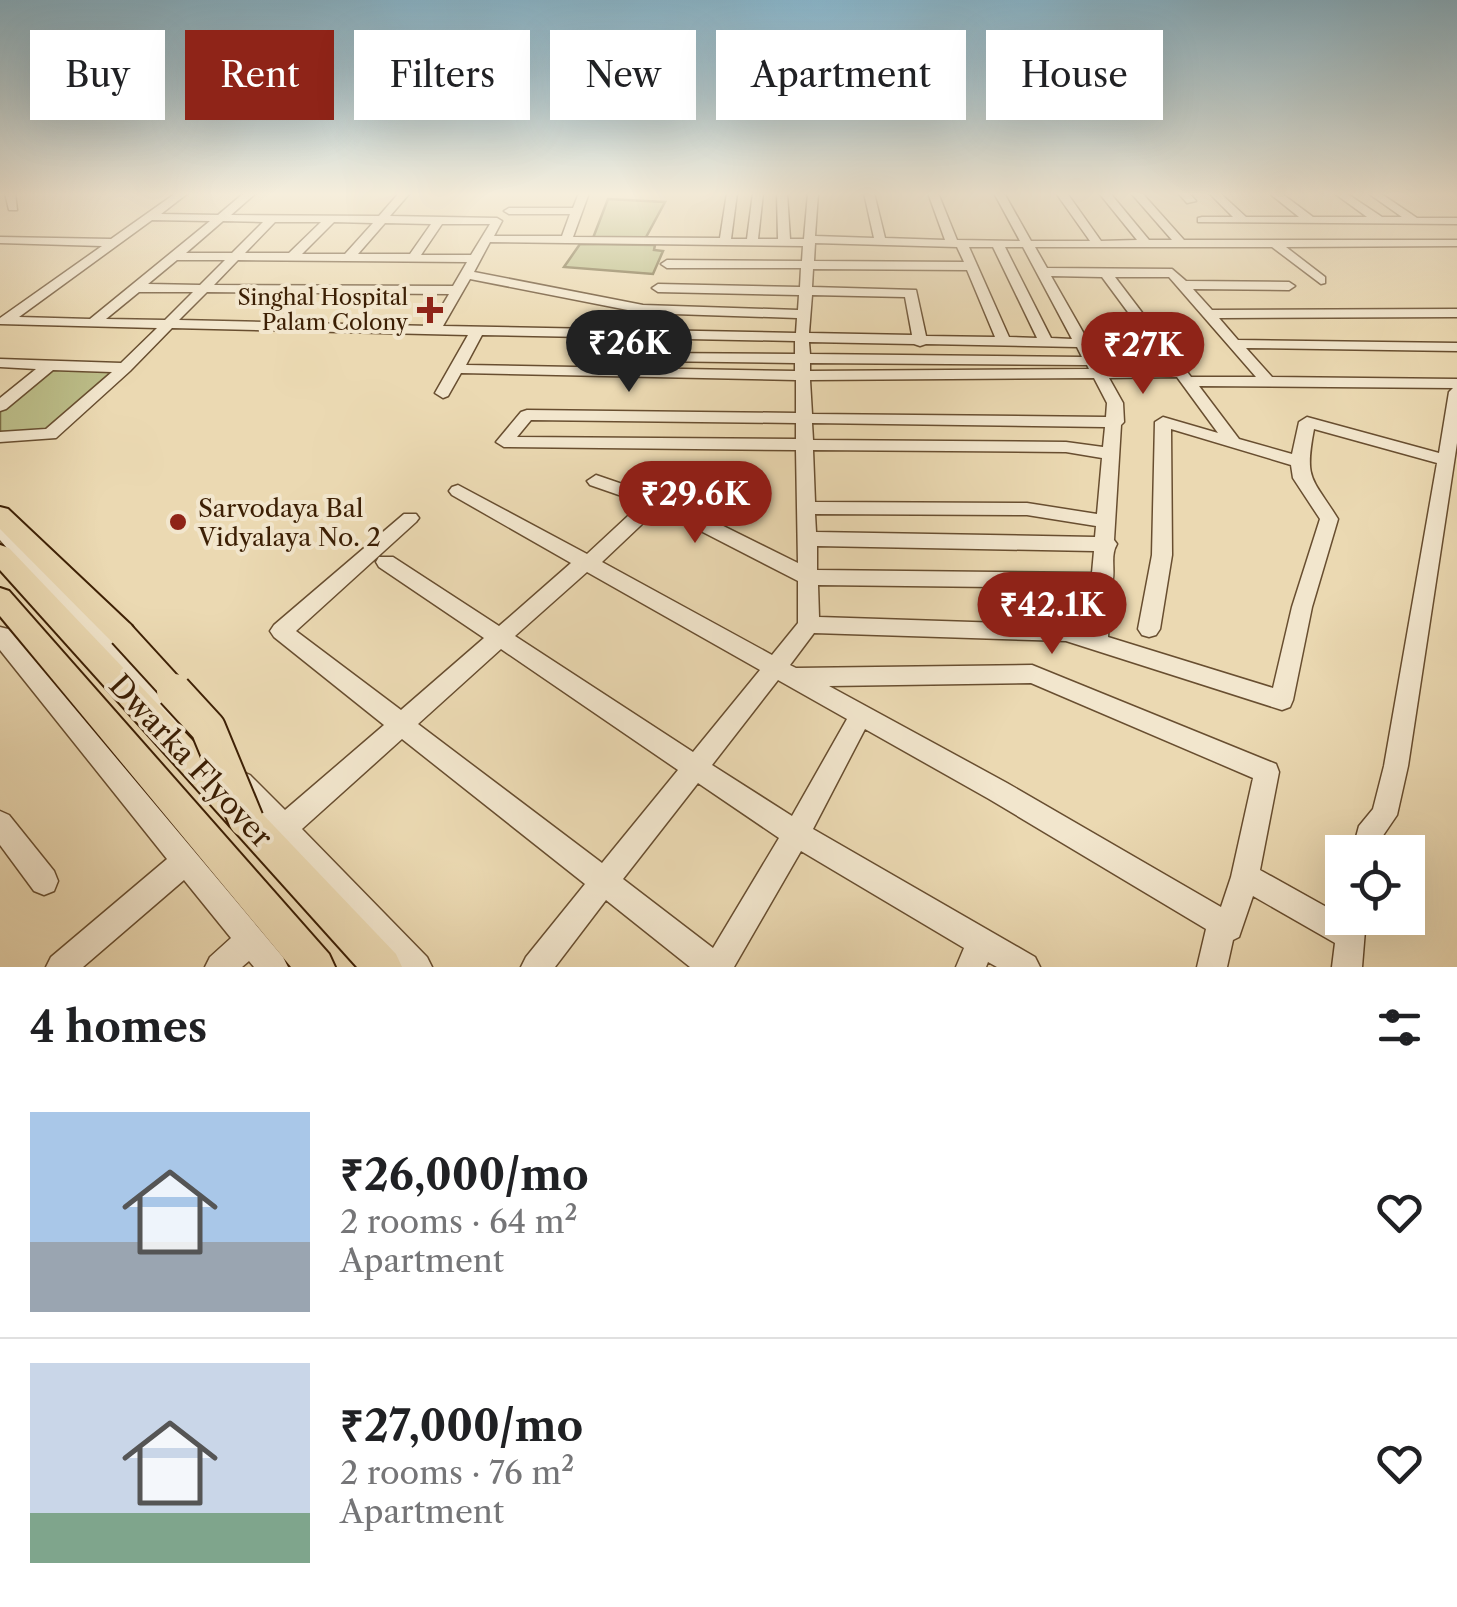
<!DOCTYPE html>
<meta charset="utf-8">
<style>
body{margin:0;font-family:"Libre Caslon Text",serif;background:#f6f6f6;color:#202124;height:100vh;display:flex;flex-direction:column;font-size:38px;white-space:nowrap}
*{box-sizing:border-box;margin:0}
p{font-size:32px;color:#757577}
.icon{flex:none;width:55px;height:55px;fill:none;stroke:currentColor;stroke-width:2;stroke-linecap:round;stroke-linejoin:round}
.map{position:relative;height:967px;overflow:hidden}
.details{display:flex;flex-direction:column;background:#fff;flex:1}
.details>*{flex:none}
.guide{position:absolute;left:30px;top:30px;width:1398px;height:90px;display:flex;gap:20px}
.buttons{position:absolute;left:1325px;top:835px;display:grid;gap:20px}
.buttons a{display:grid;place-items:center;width:100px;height:100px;border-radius:0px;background:#fff;box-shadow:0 10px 40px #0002;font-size:50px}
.price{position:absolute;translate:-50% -85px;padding:0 22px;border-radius:35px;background:#8f2418;color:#fff;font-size:32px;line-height:65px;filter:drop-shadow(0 2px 5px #0008)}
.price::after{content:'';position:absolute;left:50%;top:60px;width:30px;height:22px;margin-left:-15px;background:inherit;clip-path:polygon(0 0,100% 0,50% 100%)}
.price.on{background:#222;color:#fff}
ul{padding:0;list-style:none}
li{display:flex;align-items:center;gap:30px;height:250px;padding:0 30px}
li+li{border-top:2px solid #e0e0e0}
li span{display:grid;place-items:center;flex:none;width:280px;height:200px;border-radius:0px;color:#555}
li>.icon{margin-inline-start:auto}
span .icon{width:120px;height:120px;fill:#fffc;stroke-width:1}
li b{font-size:42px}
h2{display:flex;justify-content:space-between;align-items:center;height:120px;padding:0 30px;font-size:42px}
.pill{padding:0 35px;border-radius:0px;background:#fff;box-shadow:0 10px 40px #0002;font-size:35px;line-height:90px}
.pill.on{background:#8f2418;color:#fff}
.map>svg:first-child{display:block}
</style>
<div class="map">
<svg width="1457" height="967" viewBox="0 0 1457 967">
<rect width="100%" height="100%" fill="#ebd9b2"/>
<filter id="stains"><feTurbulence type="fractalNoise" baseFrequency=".002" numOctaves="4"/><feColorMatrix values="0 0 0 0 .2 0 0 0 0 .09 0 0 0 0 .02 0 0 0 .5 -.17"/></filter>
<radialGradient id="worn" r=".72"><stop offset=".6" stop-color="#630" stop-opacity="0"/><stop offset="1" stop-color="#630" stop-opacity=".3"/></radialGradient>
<!-- green -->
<g fill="#bcbe89" stroke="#7c6e46" stroke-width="2.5">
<path d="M608,199L665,202L645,239L593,238Z"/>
<path d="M580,244L655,245L654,250L663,251L653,274L564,267Z"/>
<path d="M51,367L117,370L50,431L0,432V410Z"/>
</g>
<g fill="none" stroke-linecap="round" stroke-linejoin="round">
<defs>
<g id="minor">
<path d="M5,193H15L17,210H9Z"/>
<path d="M176,193H188L161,214L218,215L244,193H256L231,215L379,216L399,193H410L390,216L497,218L502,221L494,236H562L570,214H509L504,211L509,208H573L579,193H589L573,237L720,238L727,193H737L731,239H747L753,193H763L758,239H778L777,193H787L790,239H804L808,193H818L815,236L874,238L864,193H874L885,238L945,240L928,193H938L957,240L1020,241L994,193H1004L1031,241H1090L1056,193H1067L1101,241L1137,240L1099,193H1110L1149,240H1172L1131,193H1142L1184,240H1457V246L1286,247L1325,277V283L1321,284L1272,247H1035L1047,268L1172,269L1186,281L1289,282L1295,286L1289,290L1193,289L1212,310L1457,309V317L1219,318L1238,340L1457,343V351L1246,348L1272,377L1457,379V443L1408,766L1397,815L1380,840L1378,852H1352L1359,826L1373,809L1384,766L1437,463L1314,429C1304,481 1312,477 1338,519L1312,607L1293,700L1290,707L1282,710L1066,641L814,633L790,665L796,668L1032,665L1276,764L1279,772L1260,870L1339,914L1342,908V918H1366L1362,967H1332L1335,943L1253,896L1239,937L1233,940L1227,967H1197L1206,929L989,799L865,729L813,829L1035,957L1040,967H997L988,962L986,967H956L964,948L801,851L734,967H690L606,900L555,967H521L526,957L585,884L402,739L302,829L427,957L432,967H397L232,791L229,783L232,775L241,771L250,775L285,810L384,725L274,637L270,631L274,625L404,514H416L419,518L416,522L296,631L401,710L484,638L379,567L376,562L379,557H393L499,626L571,563L452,495L449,491L452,487L458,485L587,554L642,503L590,485L587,481L596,475L675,502L798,563L796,450L504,447L496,442L521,412L527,410L796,413V380L461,373L448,396L443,398L435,393L468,335L172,328L130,371L56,438L0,442V432L46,429L112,372L53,370L6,409L0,411V398L36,369L0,367V359L121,363L157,328L0,324V318L102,246L0,243V237L111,239ZM152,220L210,221L90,319L19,317ZM223,221L263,222L232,253H186ZM275,222H321L289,253H245ZM334,222L373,223L345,254H302ZM385,223L431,224L410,254H358ZM442,224H490L471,255H421ZM490,242L803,246L802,261L667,260L661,264L667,268H801L800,287L658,284L652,288L658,292L799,295L798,310L643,305L474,272ZM815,243L957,247L964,262L814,261ZM969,247H993L1037,338L1009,337ZM1005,247H1023L1072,339L1051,338ZM177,260H225L200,285L148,284ZM238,260L467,262L453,286L214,285ZM813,269L967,270L995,337L926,336L916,290L812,287ZM1051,276L1102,277L1170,369H1104ZM1115,277H1169L1256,377H1191ZM470,279L643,313L797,318L796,333L443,326ZM139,292H193L165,320L106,319ZM207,292L449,294L430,326L179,320ZM812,295L905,297L912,335L809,333ZM482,335L795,341V354L651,353L644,357L651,361L795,363V371L466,365ZM809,342L914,344L920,346L926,344L1077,347L1082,357L810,354ZM810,363L1087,365L1089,369L810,371ZM1177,377L1218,433L1163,417L1155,422L1152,555L1138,629L1142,635L1149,637L1156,635L1160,629L1172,555L1171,429L1291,465L1293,478L1320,519L1292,607L1273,688L1108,637L1111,586C1117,574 1109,557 1117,544L1114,540L1121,425L1124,422L1123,403L1109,378ZM1094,378L1107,403L1106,417L812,414L810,380ZM1199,386L1453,388L1449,392L1439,453L1307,417L1299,422L1292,454L1239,439ZM531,420L796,423V439L517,437ZM812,423L1105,427L1103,447L1066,442L813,440ZM813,450L1066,452L1102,458L1097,514L1027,503L815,502ZM658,509L798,581V623L772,655L602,562ZM815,514L1027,515L1096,526L1095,537L816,532ZM817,546L1094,551L1092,573L817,570ZM587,572L760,670L693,752L515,636ZM818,585L1091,588L1087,631L1066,625L819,617ZM501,649L678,770L602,863L418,724ZM778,680L847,719L792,816L712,765ZM1031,683L1253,778L1231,877L1221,907L1007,783L829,686ZM698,783L779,838L713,948L623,879Z"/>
<path d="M1178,193H1189L1196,201L1187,203Z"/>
<path d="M1209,193H1220L1246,217H1299L1269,193H1281L1313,217H1367L1334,193H1346L1382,217H1402L1368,193H1380L1417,218H1457V224L1198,222V218L1202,217H1233Z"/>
<path d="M0,522L7,523L115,642L185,711L189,718L185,725L177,728L169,725L99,654L0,540Z"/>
<path d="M0,627L8,629L283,957L288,967H254L249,961L242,967H205L210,957L231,938L184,880L83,967H46L51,957L167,859L0,650Z"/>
<path d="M0,811L9,815L54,871L58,881L54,891L44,895L34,891L0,845Z"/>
</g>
<g id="major">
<path d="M0,507L8,509L132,626L136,634L132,642L122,645L112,642L0,529Z"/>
<path d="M0,545L9,548L396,954L402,967H357L0,570Z"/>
<path d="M0,588L9,591L329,954L335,967H291L0,616Z"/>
</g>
</defs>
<!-- minor casing -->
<use href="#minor" stroke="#684e30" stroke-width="3"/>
<!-- major casing -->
<use href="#major" stroke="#3c1f04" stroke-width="4"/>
<!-- minor -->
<use href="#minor" fill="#f2e6cd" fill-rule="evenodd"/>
<!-- major -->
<use href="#major" fill="#ebd9b2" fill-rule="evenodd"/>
<defs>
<path id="major-bridge-far1" d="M122,634L176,693"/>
<path id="major-bridge" d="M174,691L208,728L246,820"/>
</defs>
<!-- major-bridge-far1 casing -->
<use href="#major-bridge-far1" stroke="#3c1f04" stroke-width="29" stroke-linecap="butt"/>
<!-- major-bridge casing -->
<use href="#major-bridge" stroke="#3c1f04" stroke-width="38" stroke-linecap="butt"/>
<!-- major-bridge-far1 -->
<use href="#major-bridge-far1" stroke="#ebd9b2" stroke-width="25"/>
<!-- major-bridge -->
<use href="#major-bridge" stroke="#ebd9b2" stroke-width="34"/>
</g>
<!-- sky -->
<linearGradient id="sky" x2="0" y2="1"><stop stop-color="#88b7ce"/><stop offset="0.59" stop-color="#f6eedc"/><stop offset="1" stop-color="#f6eedc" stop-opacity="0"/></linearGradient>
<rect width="1457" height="329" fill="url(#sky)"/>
<!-- markers -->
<g fill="#8f2418" stroke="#f2e6cd" stroke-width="4">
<path d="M425 295h10v10h10v10h-10v10h-10v-10h-10v-10h10z"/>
<circle cx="178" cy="522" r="10"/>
</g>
<g text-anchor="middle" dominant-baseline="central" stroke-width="8" stroke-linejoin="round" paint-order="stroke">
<!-- far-poi labels -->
<g font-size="22" fill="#3c1f04" stroke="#f2e6cd" text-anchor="end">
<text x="408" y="297">Singhal Hospital<tspan x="408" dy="25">Palam Colony</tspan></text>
</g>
<!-- poi labels -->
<g font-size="25" fill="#3c1f04" stroke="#f2e6cd" text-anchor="start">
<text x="198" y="508">Sarvodaya Bal<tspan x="198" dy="29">Vidyalaya No. 2</tspan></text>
</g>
<!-- near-street labels -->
<g font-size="30" fill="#3c1f04" stroke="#f2e6cd">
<text transform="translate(191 761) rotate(47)">Dwarka Flyover</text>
</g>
</g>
<rect width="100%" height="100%" filter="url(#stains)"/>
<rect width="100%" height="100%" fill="url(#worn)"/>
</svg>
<div class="buttons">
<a><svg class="icon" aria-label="locate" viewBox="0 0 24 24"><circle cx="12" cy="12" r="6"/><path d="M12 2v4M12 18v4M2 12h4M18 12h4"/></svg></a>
</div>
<b class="price on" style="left:629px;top:395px">₹26K</b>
<b class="price" style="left:1143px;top:397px">₹27K</b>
<b class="price" style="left:695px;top:546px">₹29.6K</b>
<b class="price" style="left:1052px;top:657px">₹42.1K</b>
<div class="guide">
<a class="pill">Buy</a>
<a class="pill on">Rent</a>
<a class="pill">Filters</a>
<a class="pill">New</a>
<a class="pill">Apartment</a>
<a class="pill">House</a>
</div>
</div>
<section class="details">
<h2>4 homes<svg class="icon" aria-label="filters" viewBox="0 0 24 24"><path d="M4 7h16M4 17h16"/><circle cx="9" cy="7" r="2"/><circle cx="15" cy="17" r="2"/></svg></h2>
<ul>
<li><span style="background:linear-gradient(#a9c7e8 65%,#9aa5b1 0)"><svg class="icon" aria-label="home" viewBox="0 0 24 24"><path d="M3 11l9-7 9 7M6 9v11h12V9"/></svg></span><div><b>₹26,000/mo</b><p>2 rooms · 64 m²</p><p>Apartment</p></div><svg class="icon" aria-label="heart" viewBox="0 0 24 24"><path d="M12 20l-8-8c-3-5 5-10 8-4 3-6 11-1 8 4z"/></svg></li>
<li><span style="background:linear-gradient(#c9d6e8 75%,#7fa58c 0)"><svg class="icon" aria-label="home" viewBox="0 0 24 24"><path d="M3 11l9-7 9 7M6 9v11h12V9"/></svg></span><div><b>₹27,000/mo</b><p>2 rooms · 76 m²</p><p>Apartment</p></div><svg class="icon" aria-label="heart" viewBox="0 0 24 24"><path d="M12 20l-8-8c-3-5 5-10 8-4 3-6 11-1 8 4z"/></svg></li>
</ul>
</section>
